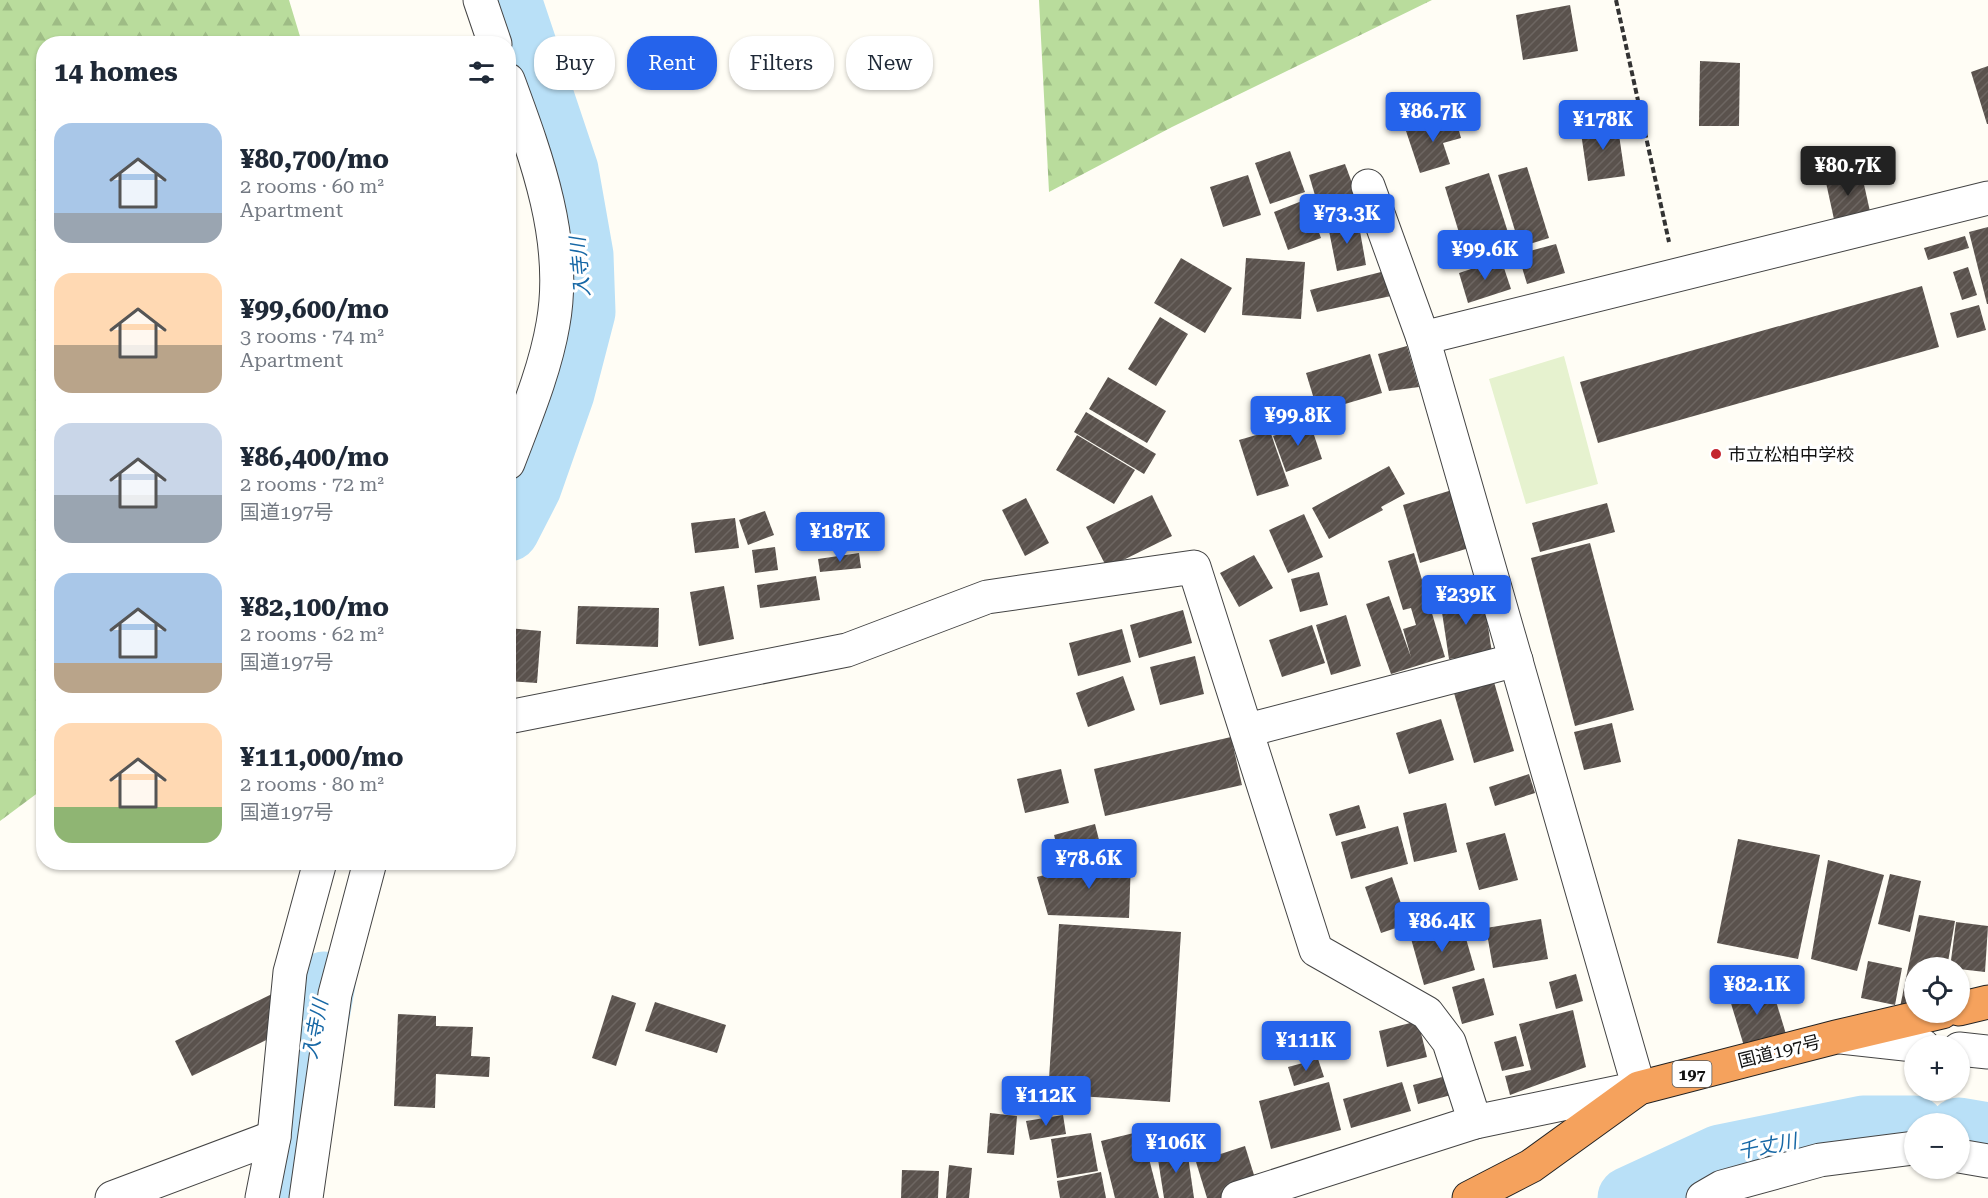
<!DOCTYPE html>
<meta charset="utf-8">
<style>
body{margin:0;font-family:"Roboto Serif","Noto Sans JP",serif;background:#f2f2f3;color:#1f2937;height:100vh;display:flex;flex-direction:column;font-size:22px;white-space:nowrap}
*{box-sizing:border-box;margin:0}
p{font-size:20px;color:#747a83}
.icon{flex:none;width:33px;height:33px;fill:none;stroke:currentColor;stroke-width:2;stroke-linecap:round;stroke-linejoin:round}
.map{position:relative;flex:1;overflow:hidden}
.panel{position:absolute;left:36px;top:36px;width:480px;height:834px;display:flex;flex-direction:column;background:#fff;border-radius:24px;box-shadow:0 2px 4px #0004}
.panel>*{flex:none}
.guide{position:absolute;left:534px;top:36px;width:570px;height:54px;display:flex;gap:12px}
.controls{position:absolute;left:1904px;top:957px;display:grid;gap:12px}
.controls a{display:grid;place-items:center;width:66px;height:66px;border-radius:50%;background:#fff;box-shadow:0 2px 4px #0004;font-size:30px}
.price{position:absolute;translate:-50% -51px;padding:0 14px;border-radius:6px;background:#2563eb;color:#fff;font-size:20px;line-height:39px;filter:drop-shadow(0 2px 3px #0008)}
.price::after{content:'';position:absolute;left:50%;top:36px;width:18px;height:14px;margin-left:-9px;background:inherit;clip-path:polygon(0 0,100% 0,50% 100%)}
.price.selected{background:#222;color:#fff}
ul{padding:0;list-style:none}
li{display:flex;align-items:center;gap:18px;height:150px;padding:0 18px}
li span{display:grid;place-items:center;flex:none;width:168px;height:120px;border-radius:18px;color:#555}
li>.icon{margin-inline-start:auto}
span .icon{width:72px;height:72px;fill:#fffc;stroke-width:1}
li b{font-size:26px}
h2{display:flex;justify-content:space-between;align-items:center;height:72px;padding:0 18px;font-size:26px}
.chip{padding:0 21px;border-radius:24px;background:#fff;box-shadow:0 2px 4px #0004;font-size:21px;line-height:54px}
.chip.selected{background:#2563eb;color:#fff}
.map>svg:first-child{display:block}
</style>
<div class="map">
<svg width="1988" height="1198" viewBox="0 0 1988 1198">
<defs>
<pattern id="forest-firs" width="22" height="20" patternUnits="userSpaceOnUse" patternTransform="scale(1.5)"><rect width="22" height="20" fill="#b9dc9c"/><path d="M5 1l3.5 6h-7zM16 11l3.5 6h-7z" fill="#9ebc85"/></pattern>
<pattern id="building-hatch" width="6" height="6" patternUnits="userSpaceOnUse" patternTransform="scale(1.5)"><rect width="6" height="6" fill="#5a524d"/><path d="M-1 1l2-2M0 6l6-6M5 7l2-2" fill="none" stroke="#6d6662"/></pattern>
</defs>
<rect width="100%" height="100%" fill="#fffdf5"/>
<!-- forest -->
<g fill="url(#forest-firs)">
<path d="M0,0H289L302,43L44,44L43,789L0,821Z"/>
<path d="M1039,0H1432L1172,127L1049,192Z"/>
</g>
<!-- pitch -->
<path fill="#e6f2cf" d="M1564,356L1598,484L1526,504L1489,379Z"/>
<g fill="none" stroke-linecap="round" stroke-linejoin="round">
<!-- river -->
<g stroke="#b9e0f7" stroke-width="63">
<path d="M508,530L530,487L563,393L584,312L582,255L567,170L510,0"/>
<path d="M1959,1129L1988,1134"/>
<path d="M285,1198L324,983"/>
<path d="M1629,1198L1720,1156L1863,1127H1914"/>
</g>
</g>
<!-- building -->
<g fill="url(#building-hatch)">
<path d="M1570,5L1578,51L1523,60L1516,15Z"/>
<path d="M1700,61L1740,63L1739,126H1699Z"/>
<path d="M1988,66V124H1987L1971,72Z"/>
<path d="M1455,116L1461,138L1443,143L1450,164L1420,173L1406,131Z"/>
<path d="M1617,121L1625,176L1588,181L1580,126Z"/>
<path d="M1290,151L1305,192L1270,204L1255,163Z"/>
<path d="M1859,162L1873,225L1837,233L1823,169Z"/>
<path d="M1345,164L1358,199L1319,209L1309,175Z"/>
<path d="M1527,167L1549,238L1520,247L1498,175Z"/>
<path d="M1489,173L1513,248L1468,262L1445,187Z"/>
<path d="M1248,175L1261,215L1223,227L1210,187Z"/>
<path d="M1307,199L1321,238L1288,250L1274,212Z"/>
<path d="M1358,220L1366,265L1337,271L1328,226Z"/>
<path d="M1988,227V304H1987L1969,232Z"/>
<path d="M1965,236L1969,248L1928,260L1924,248Z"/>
<path d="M1556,244L1565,273L1527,284L1518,254Z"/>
<path d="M1181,258L1232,288L1205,333L1154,303Z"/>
<path d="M1246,258L1305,262L1301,319L1242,315Z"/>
<path d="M1501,259L1511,289L1468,303L1459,273Z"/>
<path d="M1968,267L1977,295L1962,300L1953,272Z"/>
<path d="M1385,271L1391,296L1317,312L1310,290Z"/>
<path d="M1922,286L1939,347L1598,443L1580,382Z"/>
<path d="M1979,305L1986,330L1957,338L1950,313Z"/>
<path d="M1160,317L1188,334L1156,386L1128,369Z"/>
<path d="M1407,346L1419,387L1389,391L1378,354Z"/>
<path d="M1370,354L1382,393L1318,412L1306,373Z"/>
<path d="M1108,377L1166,411L1147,443L1089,409Z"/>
<path d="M1086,412L1156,454L1144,474L1074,432Z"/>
<path d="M1310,423L1322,459L1286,472L1273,436Z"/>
<path d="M1270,431L1289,486L1257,496L1239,440Z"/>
<path d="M1077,435L1135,470L1114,504L1056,470Z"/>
<path d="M1389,466L1405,494L1381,507L1383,510L1329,539L1312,508Z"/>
<path d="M1452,490L1469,548L1420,563L1403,505Z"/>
<path d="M1152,495L1172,536L1107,568L1086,527Z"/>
<path d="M1026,498L1049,543L1025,556L1002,510Z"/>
<path d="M1607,503L1615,532L1540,552L1532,523Z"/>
<path d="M765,511L774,535L748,545L739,520Z"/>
<path d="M1304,514L1323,557L1288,573L1269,530Z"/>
<path d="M735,518L739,548L695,553L691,523Z"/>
<path d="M1590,543L1634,710L1575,726L1531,558Z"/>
<path d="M775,547L778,570L755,573L752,550Z"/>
<path d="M859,553L861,568L820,572L818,559Z"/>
<path d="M1414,553L1445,657L1391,674L1366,604L1389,596L1411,657L1403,629L1416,625L1411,608L1403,610L1388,561Z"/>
<path d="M1254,555L1273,588L1239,607L1220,573Z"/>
<path d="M1319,572L1328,605L1300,612L1291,579Z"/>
<path d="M816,576L820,600L760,608L757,585Z"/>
<path d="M724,586L734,639L699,646L690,592Z"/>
<path d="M1483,593L1492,653L1449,659L1440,599Z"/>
<path d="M578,606L659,608L658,647L576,644Z"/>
<path d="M1183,610L1192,643L1139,658L1130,625Z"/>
<path d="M1346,615L1361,666L1331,675L1316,625Z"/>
<path d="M1312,625L1325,663L1282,677L1269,640Z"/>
<path d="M508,628L541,631L537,683L508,681Z"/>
<path d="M1122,629L1131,662L1078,676L1069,643Z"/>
<path d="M1195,656L1204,694L1160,705L1150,667Z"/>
<path d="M1123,676L1135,710L1088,727L1076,693Z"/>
<path d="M1494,682L1514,751L1474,763L1454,693Z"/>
<path d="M1441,719L1454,760L1409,774L1396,733Z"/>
<path d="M1612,723L1621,762L1584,770L1574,732Z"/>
<path d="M1231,737L1242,785L1105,816L1094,769Z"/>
<path d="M1061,769L1069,803L1025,813L1017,779Z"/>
<path d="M1529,774L1535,793L1495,806L1489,787Z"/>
<path d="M1446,803L1457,852L1414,862L1403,813Z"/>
<path d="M1359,805L1366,828L1336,836L1329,814Z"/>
<path d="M1095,824L1102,852L1061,862L1054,835Z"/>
<path d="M1398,826L1408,864L1351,879L1341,842Z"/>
<path d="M1505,833L1518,880L1479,890L1466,843Z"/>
<path d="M1738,839L1820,855L1798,959L1717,943Z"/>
<path d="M1107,858L1131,860L1129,918L1048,915L1037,877Z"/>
<path d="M1828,860L1884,875L1857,971L1811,959Z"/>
<path d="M1890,874L1921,881L1910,932L1878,924Z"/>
<path d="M1392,877L1408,924L1381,933L1365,887Z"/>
<path d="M1919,915L1955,921L1947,968H1914V1004L1900,1007Z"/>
<path d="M1541,919L1548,959L1493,968L1486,928Z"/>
<path d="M1461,921L1475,970L1424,985L1410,935Z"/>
<path d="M1956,922L1988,926L1985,972L1950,968Z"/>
<path d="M1059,924L1181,932L1170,1102L1048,1094Z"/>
<path d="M1868,961L1902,968L1895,1005L1861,998Z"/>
<path d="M1576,974L1583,1001L1556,1009L1549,982Z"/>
<path d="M1484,978L1494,1015L1462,1024L1452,987Z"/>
<path d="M1771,985L1786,1034L1744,1046L1729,997Z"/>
<path d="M272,994L289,1029L192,1076L175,1041Z"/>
<path d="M612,995L636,1003L616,1066L592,1058Z"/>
<path d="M655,1002L726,1025L717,1053L645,1031Z"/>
<path d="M1573,1010L1586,1067L1510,1095L1505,1076L1531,1070L1519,1024Z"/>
<path d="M398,1014L436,1016V1026L473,1027L471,1056L490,1057L489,1077L436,1074L435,1108L394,1106Z"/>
<path d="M1418,1021L1427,1057L1387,1067L1379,1031Z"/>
<path d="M1516,1036L1524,1066L1502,1071L1494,1042Z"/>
<path d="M1318,1059L1324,1077L1294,1086L1288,1067Z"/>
<path d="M1446,1076L1451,1095L1418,1104L1413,1085Z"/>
<path d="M1329,1082L1341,1130L1271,1149L1259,1101Z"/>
<path d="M1402,1082L1411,1111L1351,1128L1343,1099Z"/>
<path d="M990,1113L1017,1116L1014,1155L987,1153Z"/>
<path d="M1063,1115L1066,1134L1030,1140L1026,1121Z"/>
<path d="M1142,1131L1159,1198H1115L1101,1141Z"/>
<path d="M1091,1133L1098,1171L1057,1178L1051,1139Z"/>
<path d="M1245,1146L1258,1188L1227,1198H1207L1196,1162Z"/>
<path d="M1187,1149L1194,1198H1164L1157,1153Z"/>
<path d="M949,1165L972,1168L969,1198H946Z"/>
<path d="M902,1170L939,1171L938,1198H901Z"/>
<path d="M1101,1172L1106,1198H1060L1057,1181Z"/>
</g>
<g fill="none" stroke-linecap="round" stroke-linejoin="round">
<defs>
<g id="minor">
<path d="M480,0L495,44"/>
<path d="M508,80C536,156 568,241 553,324C545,371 525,418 508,463"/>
<path d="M1423,338L1988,198"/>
<path d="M508,717L847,650L987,597L1194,567L1316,950L1427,1013L1449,1042L1475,1122"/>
<path d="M1248,730L1516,660"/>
<path d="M1841,1037L1923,1046"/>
<path d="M1959,1049L1988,1052"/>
<path d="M1959,1156L1988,1161"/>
<path d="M112,1198L274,1137"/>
<path d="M262,1198L274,1137L290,972L320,862"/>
<path d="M306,1198L335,994L370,862"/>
<path d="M1238,1198L1475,1122L1639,1088L1423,338L1368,186"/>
<path d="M1703,1198L1722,1187L1820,1160L1914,1148"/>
</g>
<g id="highway">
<path d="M1959,1009L1988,1002"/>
<path d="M1469,1198L1531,1166L1639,1088L1836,1037L1942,1012"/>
</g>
</defs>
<!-- minor casing -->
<use href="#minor" stroke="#444" stroke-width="35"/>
<!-- highway casing -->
<use href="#highway" stroke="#222" stroke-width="35"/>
<!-- path -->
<path stroke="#333" stroke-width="4" stroke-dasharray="6 3" stroke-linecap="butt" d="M1616,0L1669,242"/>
<!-- minor -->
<use href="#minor" stroke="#fff" stroke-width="33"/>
<!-- highway -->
<use href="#highway" stroke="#f5a25d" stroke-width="33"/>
</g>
<!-- markers -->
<circle fill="#c4262e" stroke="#fff" stroke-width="2" cx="1716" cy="454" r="6"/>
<g text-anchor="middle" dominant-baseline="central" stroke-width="6" stroke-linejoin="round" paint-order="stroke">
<!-- shield labels -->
<rect fill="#fff" stroke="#585858" stroke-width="1.5" x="1672.5" y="1061" width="39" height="26" rx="4.5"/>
<g font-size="16" font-weight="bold" fill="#111">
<text x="1692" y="1074">197</text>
</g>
<!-- poi labels -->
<g font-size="18" fill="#111" stroke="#fff" text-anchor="start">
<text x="1728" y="454">市立松柏中学校</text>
</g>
<!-- street labels -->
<g font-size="18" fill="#111" stroke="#fff">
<text transform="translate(1779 1051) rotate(-14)">国道197号</text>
</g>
<!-- water labels -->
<g font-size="20" font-style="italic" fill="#1768a6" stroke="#fff">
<text transform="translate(580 267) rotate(-95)">入寺川</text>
<text transform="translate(315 1029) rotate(-79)">入寺川</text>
<text transform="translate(1767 1146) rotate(-11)">千丈川</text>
</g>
</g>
</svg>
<div class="controls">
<a><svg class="icon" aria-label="locate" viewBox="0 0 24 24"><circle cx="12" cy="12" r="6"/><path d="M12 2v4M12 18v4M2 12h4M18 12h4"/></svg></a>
<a>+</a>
<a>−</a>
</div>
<b class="price" style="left:1433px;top:143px">¥86.7K</b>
<b class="price" style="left:1603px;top:151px">¥178K</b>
<b class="price selected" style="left:1848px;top:197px">¥80.7K</b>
<b class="price" style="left:1347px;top:245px">¥73.3K</b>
<b class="price" style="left:1485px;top:281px">¥99.6K</b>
<b class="price" style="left:1298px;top:447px">¥99.8K</b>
<b class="price" style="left:840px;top:563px">¥187K</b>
<b class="price" style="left:1466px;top:626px">¥239K</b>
<b class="price" style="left:1089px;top:890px">¥78.6K</b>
<b class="price" style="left:1442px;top:953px">¥86.4K</b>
<b class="price" style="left:1757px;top:1016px">¥82.1K</b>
<b class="price" style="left:1306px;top:1072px">¥111K</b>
<b class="price" style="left:1046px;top:1127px">¥112K</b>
<b class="price" style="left:1176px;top:1174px">¥106K</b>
<div class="guide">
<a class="chip">Buy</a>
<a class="chip selected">Rent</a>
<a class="chip">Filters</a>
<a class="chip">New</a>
</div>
<section class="panel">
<h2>14 homes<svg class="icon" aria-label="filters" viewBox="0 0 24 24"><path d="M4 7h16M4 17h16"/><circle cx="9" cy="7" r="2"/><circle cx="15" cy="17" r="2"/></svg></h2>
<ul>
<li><span style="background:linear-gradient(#a9c7e8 75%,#9aa5b1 0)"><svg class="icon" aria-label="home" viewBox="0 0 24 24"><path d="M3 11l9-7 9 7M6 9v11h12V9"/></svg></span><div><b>¥80,700/mo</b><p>2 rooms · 60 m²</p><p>Apartment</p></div></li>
<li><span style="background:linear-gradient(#ffd9b3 60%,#b9a48a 0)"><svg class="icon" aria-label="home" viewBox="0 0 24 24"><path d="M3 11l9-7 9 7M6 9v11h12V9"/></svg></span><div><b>¥99,600/mo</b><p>3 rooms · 74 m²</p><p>Apartment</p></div></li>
<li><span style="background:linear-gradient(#c9d6e8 60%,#9aa5b1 0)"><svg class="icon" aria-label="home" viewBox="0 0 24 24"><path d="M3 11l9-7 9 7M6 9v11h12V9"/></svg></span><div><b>¥86,400/mo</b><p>2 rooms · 72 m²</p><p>国道197号</p></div></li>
<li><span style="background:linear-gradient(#a9c7e8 75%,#b9a48a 0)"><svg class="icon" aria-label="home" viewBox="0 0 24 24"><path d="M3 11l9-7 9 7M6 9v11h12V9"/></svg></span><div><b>¥82,100/mo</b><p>2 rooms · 62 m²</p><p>国道197号</p></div></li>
<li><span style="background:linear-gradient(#ffd9b3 70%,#8fb573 0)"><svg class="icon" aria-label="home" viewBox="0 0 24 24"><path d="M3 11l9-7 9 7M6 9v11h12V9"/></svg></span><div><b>¥111,000/mo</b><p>2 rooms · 80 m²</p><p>国道197号</p></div></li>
</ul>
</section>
</div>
